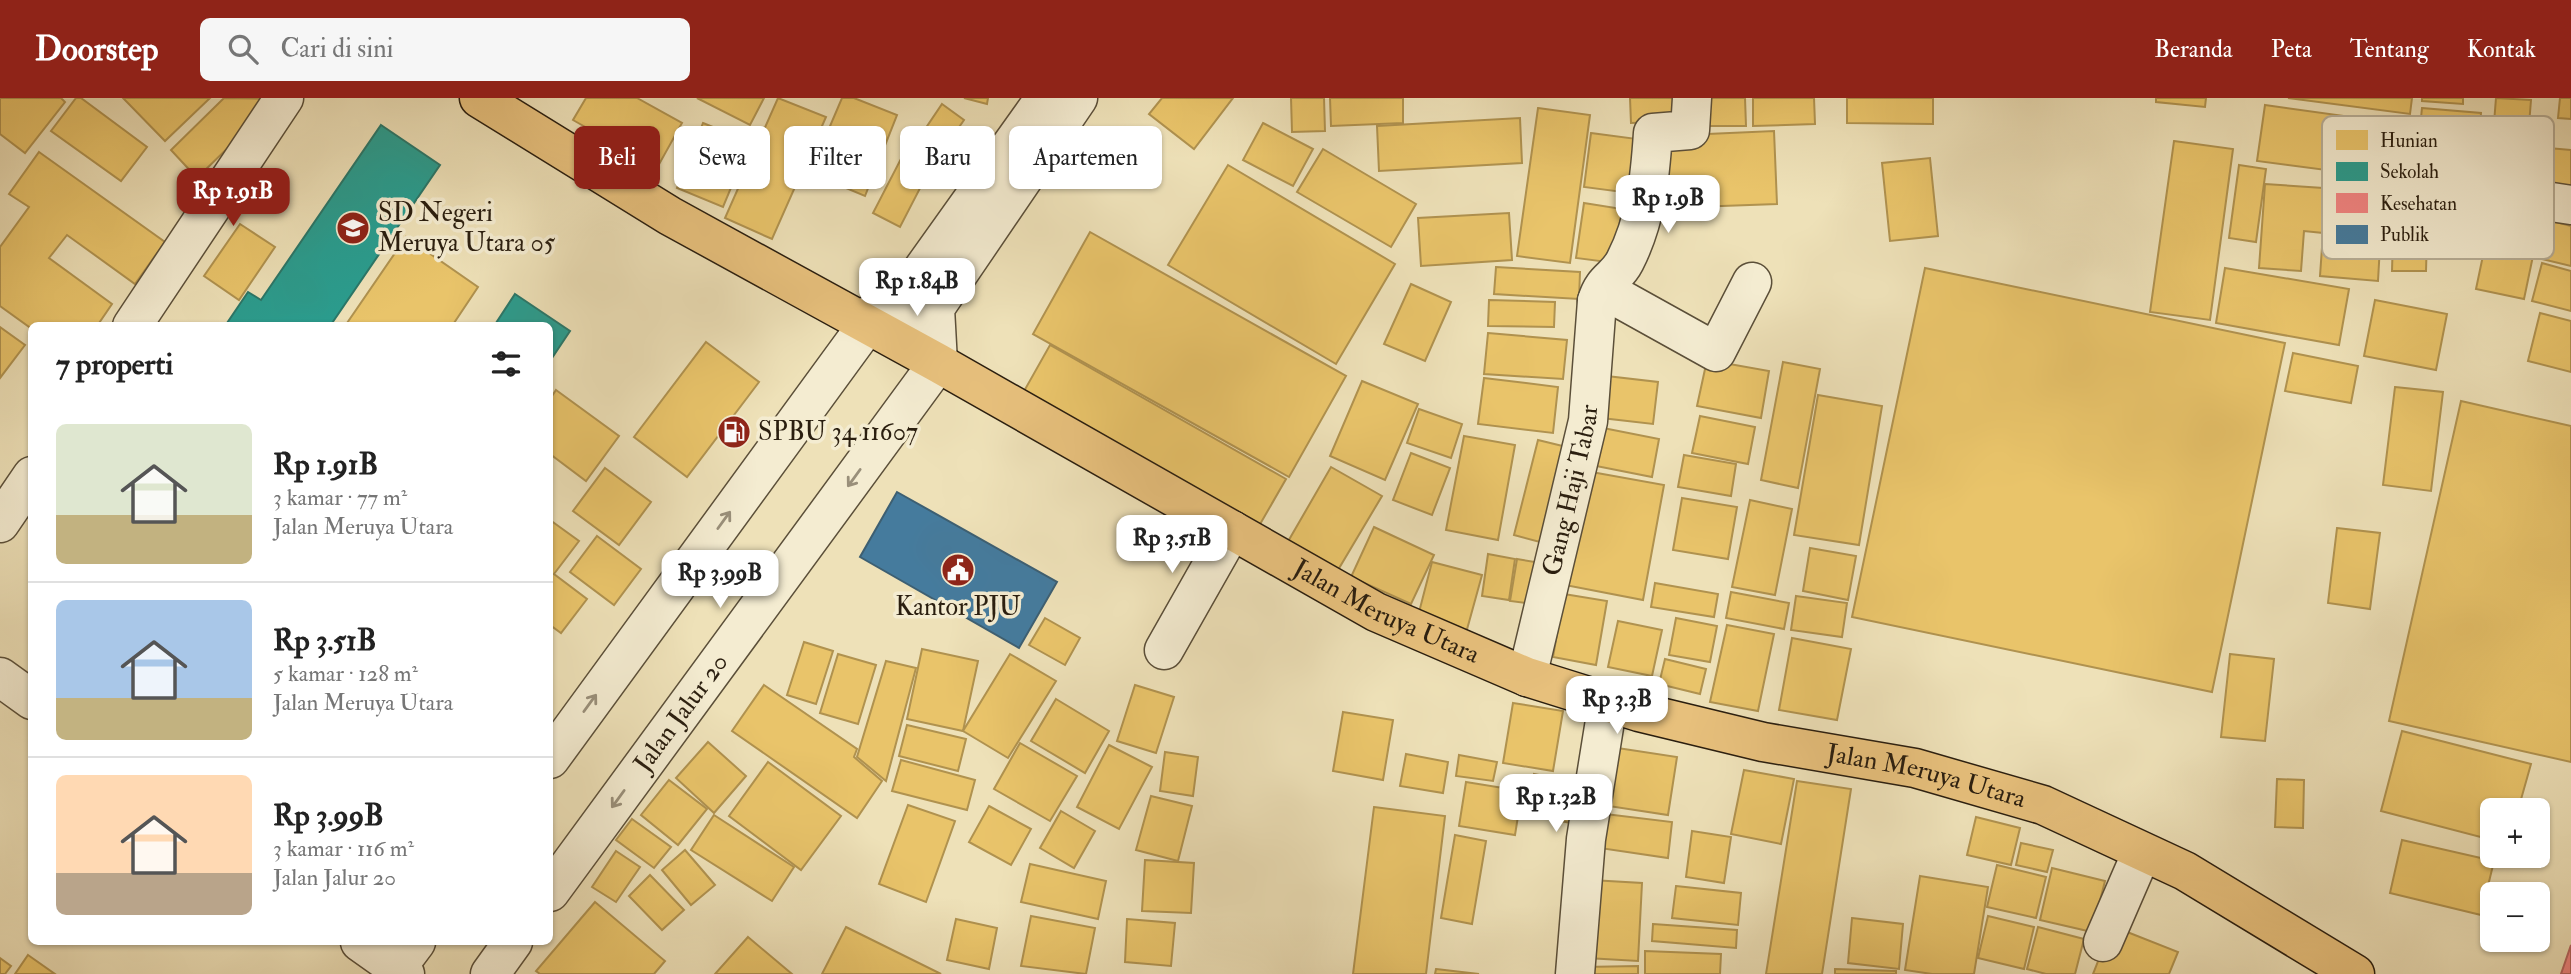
<!DOCTYPE html>
<html lang="id">
<meta charset="utf-8">
<style>
body{margin:0;font-family:"IM FELL Double Pica",serif;background:#f6f6f6;color:#222;height:100vh;display:flex;flex-direction:column;font-size:26px;white-space:nowrap}
*{box-sizing:border-box;margin:0}
p{font-size:23px;color:#767676}
.icon{flex:none;width:38px;height:38px;fill:none;stroke:currentColor;stroke-width:2;stroke-linecap:round;stroke-linejoin:round}
.map{position:relative;flex:1;overflow:hidden}
.panel{position:absolute;left:28px;top:224px;width:525px;height:623px;display:flex;flex-direction:column;background:#fff;border-radius:10px;box-shadow:0 2px 5px #0004}
.panel>*{flex:none}
.top-card{position:absolute;left:574px;top:28px;width:665px;height:63px;display:flex;gap:14px}
.buttons{position:absolute;left:2480px;top:700px;display:grid;gap:14px}
.buttons a{display:grid;place-items:center;width:70px;height:70px;border-radius:10px;background:#fff;box-shadow:0 2px 5px #0004;font-size:35px}
.price{position:absolute;translate:-50% -60px;padding:0 16px;border-radius:14px;background:#fff;color:#222;font-size:23px;line-height:46px;filter:drop-shadow(0 2px 4px #0008)}
.price::after{content:'';position:absolute;left:50%;top:42px;width:21px;height:16px;margin-left:-10px;background:inherit;clip-path:polygon(0 0,100% 0,50% 100%)}
.price.on{background:#8f2418;color:#fff}
ul{padding:0;list-style:none}
li{display:flex;align-items:center;gap:21px;height:175px;padding:0 28px}
li+li{border-top:2px solid #e0e0e0}
li span{display:grid;place-items:center;flex:none;width:196px;height:140px;border-radius:10px;color:#555}
li>.icon{margin-inline-start:auto}
span .icon{width:84px;height:84px;fill:#fffc;stroke-width:1}
li b{font-size:30px}
h2{display:flex;justify-content:space-between;align-items:center;height:84px;padding:0 28px;font-size:30px}
.chip{padding:0 24px;border-radius:10px;background:#fff;box-shadow:0 2px 5px #0004;font-size:24px;line-height:63px}
.chip.on{background:#8f2418;color:#fff}
header{display:flex;align-items:center;gap:42px;box-sizing:border-box;height:98px;padding:0 35px;background:#8f2418;color:#fff}
header strong{font-size:33px}
nav{display:flex;gap:38px;margin-inline-start:auto;font-size:24px}
.search{width:490px;height:63px;background:#f6f6f6;display:flex;align-items:center;gap:18px;box-sizing:border-box;padding:0 24px;border-radius:10px;color:#767676;font-size:26px}
.map>svg:first-child{display:block}
</style>
<header>
<strong>Doorstep</strong>
<div class="search"><svg class="icon" aria-label="search" viewBox="0 0 24 24"><circle cx="10" cy="10" r="6"/><path d="M15 15l6 6"/></svg>Cari di sini</div>
<nav><a>Beranda</a><a>Peta</a><a>Tentang</a><a>Kontak</a></nav>
</header>
<div class="map">
<svg width="2571" height="876" viewBox="0 0 2571 876">
<rect width="100%" height="100%" fill="#eee1b8"/>
<filter id="stains"><feTurbulence type="fractalNoise" baseFrequency=".00286" numOctaves="4"/><feColorMatrix values="0 0 0 0 .2 0 0 0 0 .09 0 0 0 0 .02 0 0 0 .5 -.17"/></filter>
<radialGradient id="worn" r=".72"><stop offset=".6" stop-color="#630" stop-opacity="0"/><stop offset="1" stop-color="#630" stop-opacity=".3"/></radialGradient>
<!-- homes -->
<g fill="#e9c46a" stroke="#b0924f" stroke-width="2">
<path d="M0,0H61L65,4L25,55L0,36Z"/>
<path d="M76,0H81L147,49L121,83L51,33Z"/>
<path d="M123,0H210L165,43Z"/>
<path d="M224,0L278,1L197,80L171,52Z"/>
<path d="M586,0H637L682,25L657,70L573,22Z"/>
<path d="M697,0H764L750,27Z"/>
<path d="M778,0L826,19L772,141L725,120Z"/>
<path d="M842,0H854L897,17L865,98L810,75Z"/>
<path d="M964,0H988L987,6Z"/>
<path d="M1162,0H1233L1194,51L1149,16Z"/>
<path d="M1291,0H1324L1325,33L1292,34Z"/>
<path d="M1330,0H1403V25L1331,28Z"/>
<path d="M1630,0H1681L1682,23L1631,25Z"/>
<path d="M1702,0H1745L1746,28H1703Z"/>
<path d="M1753,0H1814L1815,26L1753,28Z"/>
<path d="M1847,0H1933V26L1847,25Z"/>
<path d="M2156,0H2206L2205,9L2156,4Z"/>
<path d="M2288,0H2412L2410,16Z"/>
<path d="M2422,0H2463V6L2422,3Z"/>
<path d="M2496,0L2531,2L2524,90L2489,87Z"/>
<path d="M2560,0H2571V21L2558,20Z"/>
<path d="M942,6L964,22L936,62L915,46Z"/>
<path d="M2265,7L2395,25L2387,80L2257,63Z"/>
<path d="M1538,10L1590,17L1570,165L1517,158Z"/>
<path d="M2422,10L2481,15L2476,84L2416,68Z"/>
<path d="M1520,20L1522,65L1379,73L1377,28Z"/>
<path d="M703,25L750,44L723,109L677,90Z"/>
<path d="M1263,25L1313,51L1293,88L1243,62Z"/>
<path d="M1774,33L1777,106L1666,110L1663,38Z"/>
<path d="M1591,35L1637,41L1630,95L1584,89Z"/>
<path d="M2174,43L2233,51L2210,222L2150,214Z"/>
<path d="M2537,49L2571,52V95L2534,92Z"/>
<path d="M1323,51L1416,106L1391,149L1297,94Z"/>
<path d="M905,53L932,67L900,129L873,115Z"/>
<path d="M39,54L165,144L135,186L67,137L49,160L112,206L97,228H32V231L0,208V149L29,109L9,96Z"/>
<path d="M1930,60L1938,138L1890,143L1882,65Z"/>
<path d="M1228,67L1395,166L1336,266L1168,167Z"/>
<path d="M2239,67L2266,71L2256,144L2229,140Z"/>
<path d="M2265,86L2383,94L2378,183L2320,178L2323,135L2304,133L2301,173L2259,170Z"/>
<path d="M2394,102L2428,103L2426,173H2392Z"/>
<path d="M1584,105L1622,111L1615,165L1576,160Z"/>
<path d="M1509,115L1512,162L1421,168L1418,120Z"/>
<path d="M2552,123L2571,128V168L2542,161Z"/>
<path d="M2490,124L2538,134L2524,201L2476,191Z"/>
<path d="M240,126L275,149L239,202L204,178Z"/>
<path d="M1090,134L1346,278L1289,379L1033,236Z"/>
<path d="M406,139L478,189L452,228H345Z"/>
<path d="M2542,165L2571,173V213L2532,203Z"/>
<path d="M1496,169L1580,174L1579,201L1494,196Z"/>
<path d="M1925,170L2285,245L2212,594L1852,519Z"/>
<path d="M2225,170L2349,191L2339,247L2216,225Z"/>
<path d="M1411,186L1451,204L1425,263L1384,246Z"/>
<path d="M1489,202L1555,204L1554,229L1488,228Z"/>
<path d="M2375,202L2447,216L2436,272L2364,258Z"/>
<path d="M2540,215L2571,223V274L2528,263Z"/>
<path d="M0,229L25,247L0,280Z"/>
<path d="M1488,235L1567,242L1563,281L1484,276Z"/>
<path d="M706,244L759,284L687,379L634,339Z"/>
<path d="M1050,247L1286,381L1255,435L1019,302Z"/>
<path d="M2293,255L2358,268L2351,305L2285,293Z"/>
<path d="M1707,262L1769,273L1761,320L1697,308Z"/>
<path d="M1783,264L1820,271L1798,390L1761,382Z"/>
<path d="M1598,277L1658,284L1653,326L1593,319Z"/>
<path d="M1484,280L1558,289L1553,335L1478,326Z"/>
<path d="M1362,283L1418,306L1385,382L1330,358Z"/>
<path d="M2395,289L2443,294L2431,393L2383,387Z"/>
<path d="M556,292L619,338L586,383L550,356V301Z"/>
<path d="M1818,297L1882,308L1859,447L1794,437Z"/>
<path d="M2461,303L2571,328V664L2389,623Z"/>
<path d="M1419,311L1462,326L1451,360L1407,345Z"/>
<path d="M1700,318L1755,329L1748,366L1692,355Z"/>
<path d="M1593,328L1659,341L1652,379L1586,366Z"/>
<path d="M1464,338L1515,347L1498,442L1446,432Z"/>
<path d="M1538,342L1579,352L1555,448L1514,437Z"/>
<path d="M1411,355L1450,370L1432,417L1393,402Z"/>
<path d="M1684,357L1736,366L1731,398L1678,389Z"/>
<path d="M1331,369L1382,398L1335,477L1286,447Z"/>
<path d="M605,370L651,404L619,447L573,413Z"/>
<path d="M1586,373L1664,387L1643,502L1565,487Z"/>
<path d="M1682,400L1737,409L1728,461L1673,452Z"/>
<path d="M1750,402L1792,411L1775,497L1732,489Z"/>
<path d="M550,422L579,443L554,476L587,501L561,535L550,527Z"/>
<path d="M1374,429L1434,457L1411,506L1351,479Z"/>
<path d="M2337,430L2380,435L2370,511L2328,505Z"/>
<path d="M597,438L641,471L614,507L570,474Z"/>
<path d="M1810,450L1856,458L1848,502L1803,493Z"/>
<path d="M1488,456L1515,461L1509,502L1482,498Z"/>
<path d="M1517,461L1547,466L1541,507L1510,503Z"/>
<path d="M1432,464L1482,477L1466,535L1417,522Z"/>
<path d="M1655,485L1718,496L1714,519L1651,509Z"/>
<path d="M1731,494L1789,505L1784,531L1726,520Z"/>
<path d="M1564,496L1607,503L1596,567L1553,559Z"/>
<path d="M1796,498L1847,505L1842,539L1791,532Z"/>
<path d="M1045,520L1080,540L1065,567L1029,547Z"/>
<path d="M1676,520L1717,528L1710,564L1669,557Z"/>
<path d="M1618,523L1662,532L1652,578L1608,569Z"/>
<path d="M1727,527L1774,536L1758,613L1710,604Z"/>
<path d="M1792,540L1851,551L1837,622L1779,612Z"/>
<path d="M804,544L833,553L816,606L787,597Z"/>
<path d="M922,551L978,563L963,633L907,621Z"/>
<path d="M838,556L876,567L858,626L820,615Z"/>
<path d="M1010,556L1056,583L1008,660L963,633Z"/>
<path d="M2230,556L2274,561L2265,643L2221,639Z"/>
<path d="M1665,561L1706,571L1700,596L1659,586Z"/>
<path d="M886,563L916,570L886,683L857,659Z"/>
<path d="M764,587L857,651L854,659L882,683L857,720L732,633Z"/>
<path d="M1135,587L1174,599L1156,655L1117,643Z"/>
<path d="M1056,601L1109,633L1085,675L1031,643Z"/>
<path d="M1513,605L1563,613L1553,673L1503,665Z"/>
<path d="M1343,614L1393,622L1383,682L1333,673Z"/>
<path d="M907,627L966,641L958,673L899,658Z"/>
<path d="M2402,633L2531,666L2518,712H2492V742L2381,713Z"/>
<path d="M708,644L746,678L714,715L676,680Z"/>
<path d="M1020,645L1077,678L1050,723L994,691Z"/>
<path d="M1109,647L1152,669L1119,731L1077,709Z"/>
<path d="M1611,649L1677,659L1668,717L1602,707Z"/>
<path d="M1165,654L1198,659L1193,698L1160,693Z"/>
<path d="M1406,656L1448,664L1443,695L1400,688Z"/>
<path d="M1459,657L1497,664L1493,683L1456,678Z"/>
<path d="M901,662L975,682L967,712L892,693Z"/>
<path d="M768,664L841,718L801,772L729,718Z"/>
<path d="M1744,672L1794,681L1781,746L1731,736Z"/>
<path d="M1534,676L1584,686L1577,726L1527,717Z"/>
<path d="M2277,681L2304,682L2303,730L2275,729Z"/>
<path d="M669,682L707,711L678,747L641,717Z"/>
<path d="M1797,683L1851,691L1822,876H1766Z"/>
<path d="M1466,684L1522,693L1515,737L1459,728Z"/>
<path d="M1151,698L1192,708L1178,763L1136,752Z"/>
<path d="M908,707L955,723L926,804L879,786Z"/>
<path d="M989,708L1031,731L1011,767L969,744Z"/>
<path d="M1374,709L1445,718L1426,876H1353Z"/>
<path d="M1061,713L1095,733L1074,770L1040,750Z"/>
<path d="M1597,715L1672,724L1668,760L1593,749Z"/>
<path d="M714,717L794,769L772,803L691,752Z"/>
<path d="M1976,719L2020,730L2011,767L1967,757Z"/>
<path d="M632,721L671,749L654,770L616,742Z"/>
<path d="M1692,733L1731,739L1724,785L1686,779Z"/>
<path d="M1455,737L1486,743L1472,826L1441,820Z"/>
<path d="M2402,742L2494,763L2481,817L2390,795Z"/>
<path d="M2021,745L2053,752L2047,774L2016,767Z"/>
<path d="M685,752L715,787L691,807L662,772Z"/>
<path d="M616,753L640,769L616,804L592,789Z"/>
<path d="M1145,762L1194,765L1191,815L1142,813Z"/>
<path d="M1030,766L1106,783L1098,821L1021,804Z"/>
<path d="M1997,767L2046,779L2036,820L1987,809Z"/>
<path d="M2052,770L2105,783L2092,834L2040,822Z"/>
<path d="M650,777L684,812L662,832L629,798Z"/>
<path d="M1920,778L1988,789L1974,876H1932L1905,872Z"/>
<path d="M1591,782L1642,785L1638,863L1587,860Z"/>
<path d="M1676,788L1741,795L1738,827L1672,820Z"/>
<path d="M595,804L665,863L654,876H540L536,873Z"/>
<path d="M1031,818L1095,830L1086,876L1021,868Z"/>
<path d="M1988,818L2034,829L2024,871L1978,860Z"/>
<path d="M1852,820L1903,826L1899,871L1848,865Z"/>
<path d="M956,821L997,830L989,871L947,862Z"/>
<path d="M1127,821L1175,825L1171,868L1125,864Z"/>
<path d="M1653,826L1737,832L1736,850L1652,843Z"/>
<path d="M2112,828L2178,854L2169,876H2093Z"/>
<path d="M846,829L941,876H822Z"/>
<path d="M2038,829L2084,841L2075,876H2046L2027,871Z"/>
<path d="M748,839L792,876H715Z"/>
<path d="M1645,853L1721,856L1720,876H1645Z"/>
<path d="M28,857L55,876H15Z"/>
<path d="M0,860L11,868L5,876H0Z"/>
<path d="M1638,868V876H1583V869Z"/>
<path d="M1436,871L1479,876H1435Z"/>
<path d="M1835,871L1896,873V876H1835Z"/>
</g>
<!-- schools -->
<g fill="#2a9d8f" stroke="#2a7769" stroke-width="2">
<path d="M381,27L440,67L330,228H225L248,194L261,202Z"/>
<path d="M515,196L570,233L550,263V228H494Z"/>
</g>
<!-- health -->
<path fill="#f28482" stroke="#b66560" stroke-width="2" d="M2571,847V876H2561Z"/>
<!-- public -->
<path fill="#457b9d" stroke="#3d5f72" stroke-width="2" d="M897,394L1057,484L1019,550L860,459Z"/>
<g fill="none" stroke-linecap="round" stroke-linejoin="round">
<defs>
<g id="minor">
<path d="M2399,81L2571,107"/>
<path d="M1597,203L1617,199L1716,254L1752,184"/>
<path d="M863,223L918,178L1045,0"/>
<path d="M132,228L284,0"/>
<path d="M0,425L32,378"/>
<path d="M1164,552L1232,432"/>
<path d="M0,579L32,602"/>
<path id="s1" d="M1527,579L1588,323L1597,203C1604,180 1616,181 1625,163C1646,122 1650,80 1653,35L1690,32L1692,0"/>
<path d="M550,661L867,227L935,210"/>
<path id="s2" d="M550,794L938,265L935,210L1078,0"/>
<path d="M360,844L405,876"/>
<path d="M2103,844L2142,754"/>
<path d="M392,876L416,844"/>
<path d="M490,876L513,844"/>
<path d="M1575,876L1586,741L1608,604"/>
</g>
<g id="major">
<path id="s3" d="M479,0L670,118L938,265L1376,514L1527,579L1639,614L1763,644L1915,670L2043,707L2185,773L2355,876"/>
</g>
</defs>
<!-- minor casing -->
<use href="#minor" stroke="#5b4f39" stroke-width="41"/>
<!-- major casing -->
<use href="#major" stroke="#2a1e0f" stroke-width="41"/>
<!-- minor -->
<use href="#minor" stroke="#f4ecd1" stroke-width="38"/>
<!-- major -->
<use href="#major" stroke="#e7c07c" stroke-width="38"/>
</g>
<!-- one-way arrows -->
<defs><path id="oneway-shaft" d="M-6 0H5M1.5-3L5.5 0L1.5 3" fill="none" stroke-width="1.6" stroke-linecap="round" stroke-linejoin="round" transform="scale(1.75)"/></defs>
<g stroke="#998f7a">
<use href="#oneway-shaft" transform="translate(854 380) rotate(126)"/>
<use href="#oneway-shaft" transform="translate(724 422) rotate(-54)"/>
<use href="#oneway-shaft" transform="translate(590 605) rotate(-54)"/>
<use href="#oneway-shaft" transform="translate(618 701) rotate(126)"/>
</g>
<!-- icons -->
<defs>
<symbol id="school-disc" viewBox="-11 -11 22 22"><circle r="9.5" fill="#8f2418" stroke="#f4ecd1"/><path d="M0-5L7-2L0 1L-7-2ZM-4 1L0 2.5L4 1V4Q0 6-4 4Z" fill="#fff"/></symbol>
<symbol id="fuel-disc" viewBox="-11 -11 22 22"><circle r="9.5" fill="#8f2418" stroke="#f4ecd1"/><path d="M-5.5-6h7V0h2V4h1.3V-2.5L3-4.5l.8-.8L6-3V5H2.5V1h-1V6h-7ZM-4.2-4.7v3.2H.2V-4.7Z" fill="#fff"/></symbol>
<symbol id="civic-disc" viewBox="-11 -11 22 22"><circle r="9.5" fill="#8f2418" stroke="#f4ecd1"/><path d="M-.6-6.5H3V-4.5H.6V-3L4-1V1h2V6H-6V1h2V-1L-.6-3ZM-1.2 2.5V6h2.4V2.5Z" fill="#fff"/></symbol>
</defs>
<g fill-rule="evenodd">
<use href="#school-disc" x="334" y="111" width="38" height="38"/>
<use href="#fuel-disc" x="715" y="315" width="38" height="38"/>
<use href="#civic-disc" x="939" y="453" width="38" height="38"/>
</g>
<g text-anchor="middle" dominant-baseline="central" stroke-width="7" stroke-linejoin="round" paint-order="stroke">
<!-- poi labels -->
<g font-size="26" fill="#2a1e0f" stroke="#f4ecd1" text-anchor="start">
<text x="378" y="115">SD Negeri<tspan x="378" dy="30">Meruya Utara 05</tspan></text>
<text x="758" y="334">SPBU 34 11607</text>
<text x="958" y="509" text-anchor="middle">Kantor PJU</text>
</g>
<!-- street labels -->
<g font-size="26" fill="#2a1e0f" stroke="#f4ecd1">
<text stroke="none"><textPath href="#s1" startOffset="192">Gang Haji Tabar</textPath></text>
<text stroke="none"><textPath href="#s3" startOffset="1043">Jalan Meruya Utara</textPath></text>
<text stroke="none"><textPath href="#s2" startOffset="222">Jalan Jalur 20</textPath></text>
<text stroke="none"><textPath href="#s3" startOffset="1610">Jalan Meruya Utara</textPath></text>
</g>
</g>
<!-- legend -->
<rect x="2322" y="18" width="232" height="143" rx="10" fill="#f4ecd1" stroke="#b7ae97" stroke-width="2"/>
<rect x="2336" y="32" width="32" height="20" fill="#e9c46a"/>
<rect x="2336" y="64" width="32" height="19" fill="#2a9d8f"/>
<rect x="2336" y="95" width="32" height="20" fill="#f28482"/>
<rect x="2336" y="127" width="32" height="19" fill="#457b9d"/>
<g font-size="19" fill="#2a1e0f">
<text x="2380" y="49">Hunian</text>
<text x="2380" y="80">Sekolah</text>
<text x="2380" y="112">Kesehatan</text>
<text x="2380" y="143">Publik</text>
</g>
<rect width="100%" height="100%" filter="url(#stains)"/>
<rect width="100%" height="100%" fill="url(#worn)"/>
</svg>
<div class="buttons">
<a>+</a>
<a>−</a>
</div>
<b class="price on" style="left:233px;top:130px">Rp 1.91B</b>
<b class="price" style="left:1668px;top:137px">Rp 1.9B</b>
<b class="price" style="left:917px;top:220px">Rp 1.84B</b>
<b class="price" style="left:1172px;top:477px">Rp 3.51B</b>
<b class="price" style="left:720px;top:512px">Rp 3.99B</b>
<b class="price" style="left:1617px;top:638px">Rp 3.3B</b>
<b class="price" style="left:1556px;top:736px">Rp 1.32B</b>
<div class="top-card">
<a class="chip on">Beli</a>
<a class="chip">Sewa</a>
<a class="chip">Filter</a>
<a class="chip">Baru</a>
<a class="chip">Apartemen</a>
</div>
<section class="panel">
<h2>7 properti<svg class="icon" aria-label="filters" viewBox="0 0 24 24"><path d="M4 7h16M4 17h16"/><circle cx="9" cy="7" r="2"/><circle cx="15" cy="17" r="2"/></svg></h2>
<ul>
<li><span style="background:linear-gradient(#dfe7d0 65%,#c2b280 0)"><svg class="icon" aria-label="home" viewBox="0 0 24 24"><path d="M3 11l9-7 9 7M6 9v11h12V9"/></svg></span><div><b>Rp 1.91B</b><p>3 kamar · 77 m²</p><p>Jalan Meruya Utara</p></div></li>
<li><span style="background:linear-gradient(#a9c7e8 70%,#c2b280 0)"><svg class="icon" aria-label="home" viewBox="0 0 24 24"><path d="M3 11l9-7 9 7M6 9v11h12V9"/></svg></span><div><b>Rp 3.51B</b><p>5 kamar · 128 m²</p><p>Jalan Meruya Utara</p></div></li>
<li><span style="background:linear-gradient(#ffd9b3 70%,#b9a48a 0)"><svg class="icon" aria-label="home" viewBox="0 0 24 24"><path d="M3 11l9-7 9 7M6 9v11h12V9"/></svg></span><div><b>Rp 3.99B</b><p>3 kamar · 116 m²</p><p>Jalan Jalur 20</p></div></li>
</ul>
</section>
</div>
